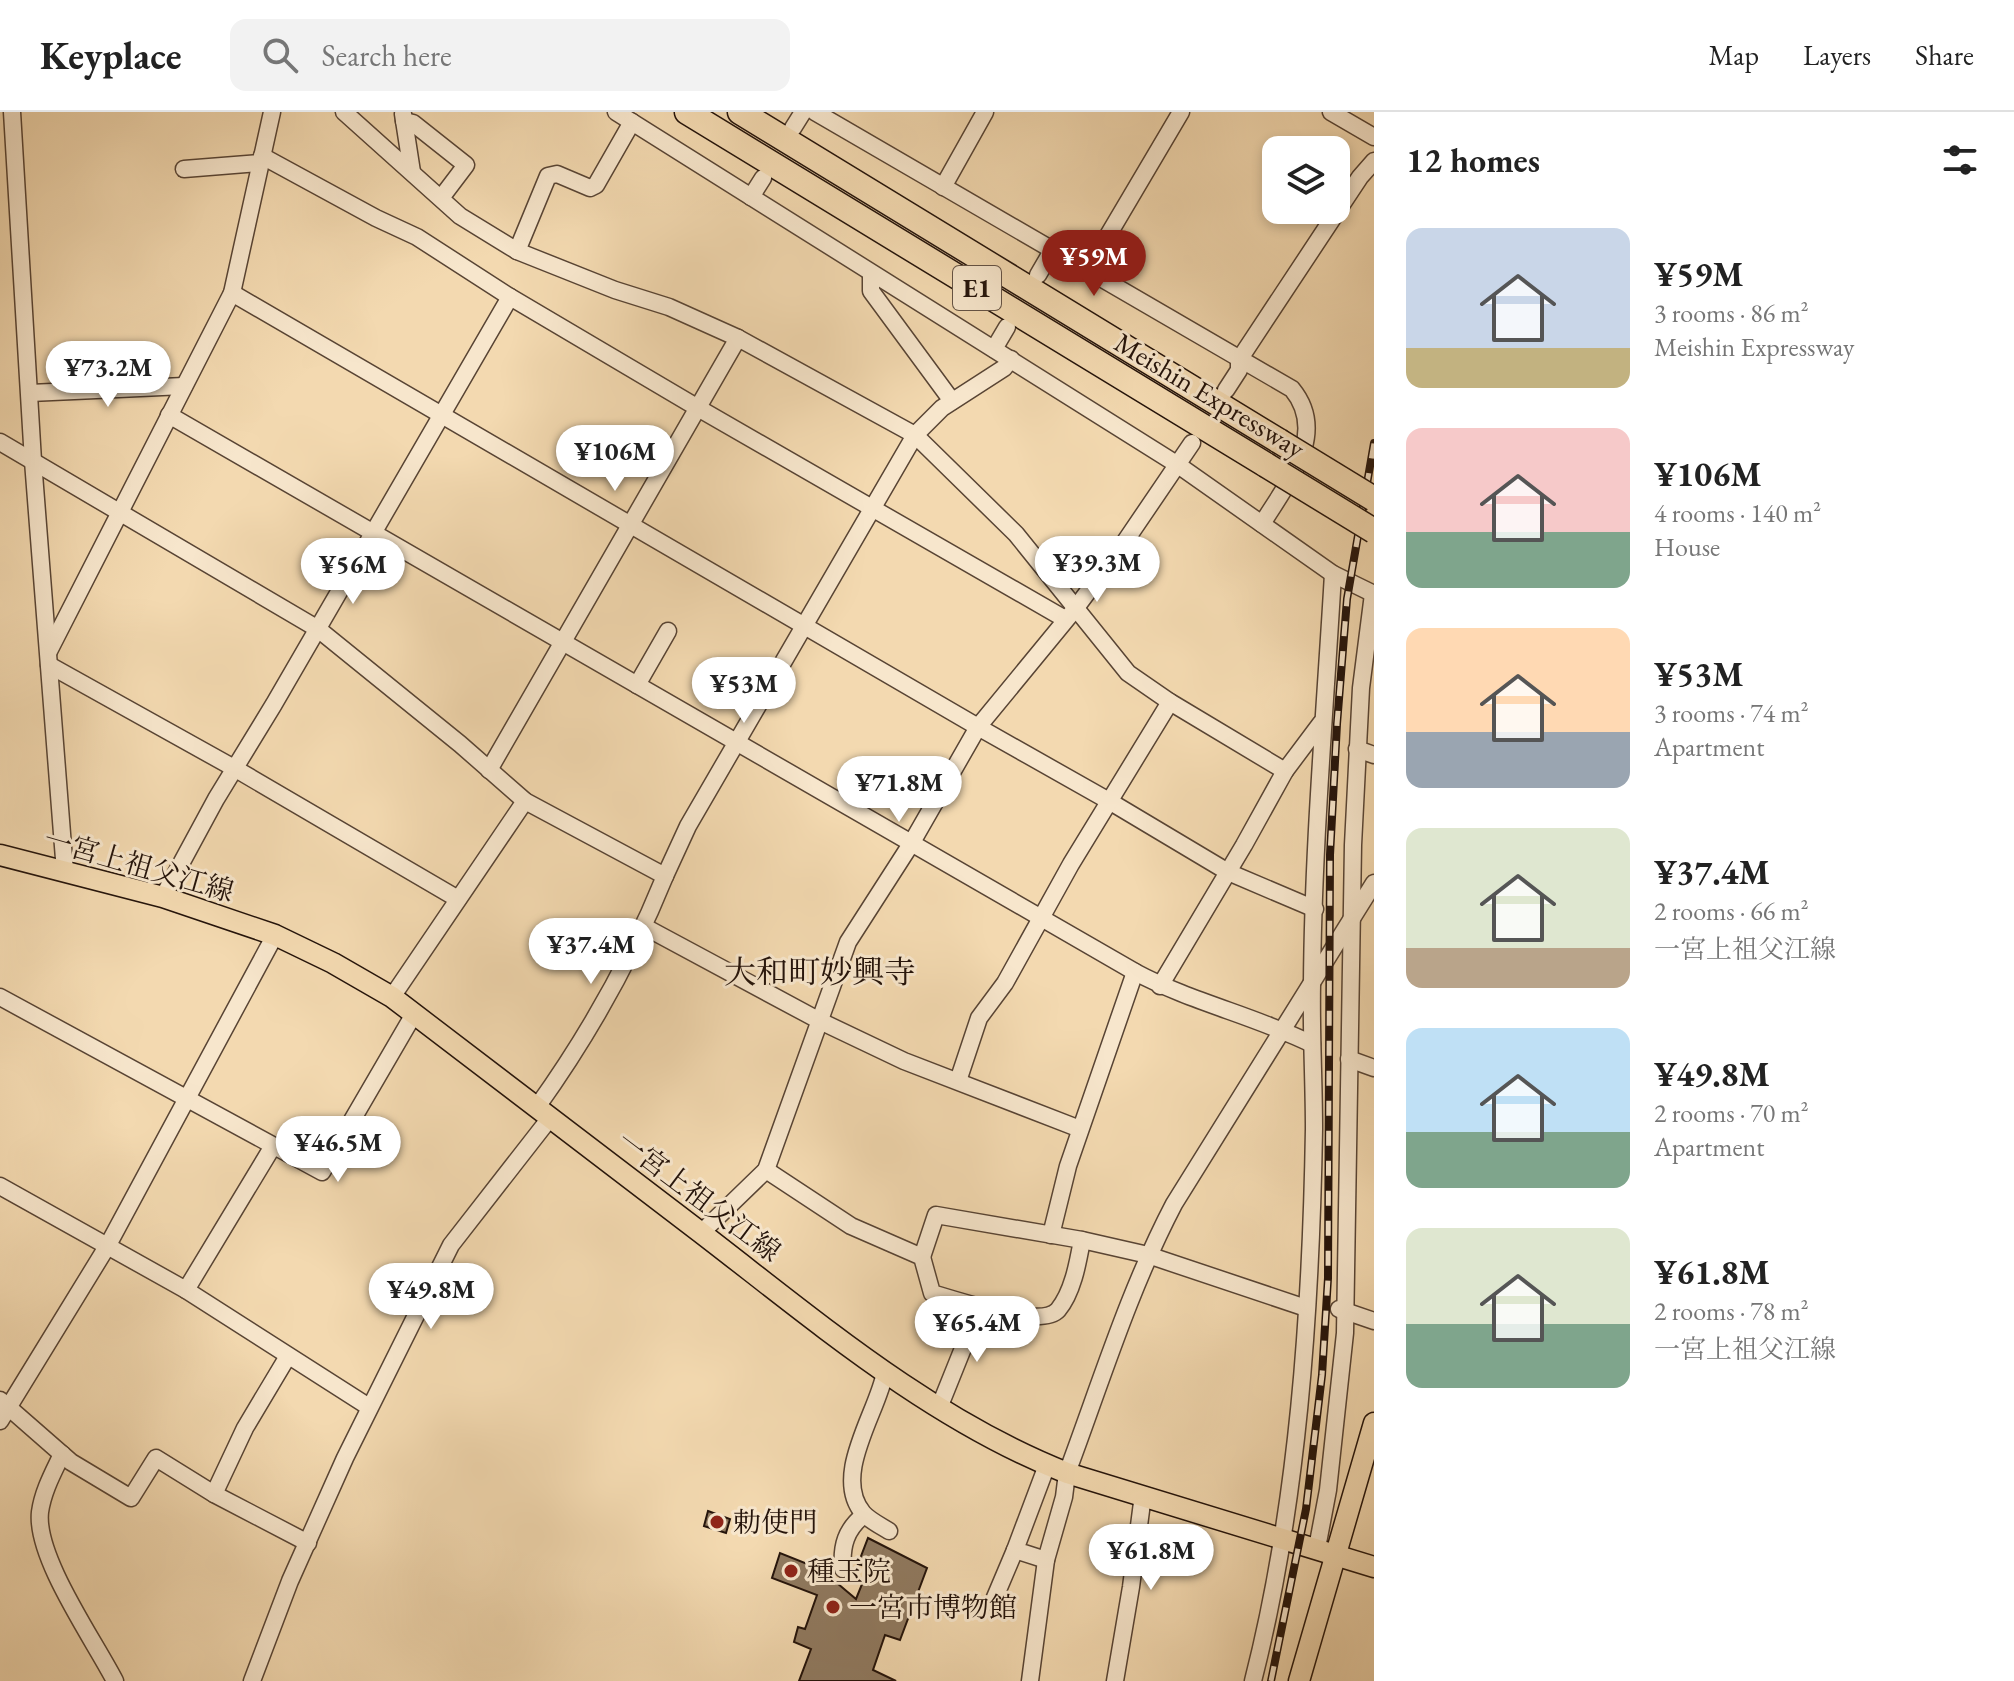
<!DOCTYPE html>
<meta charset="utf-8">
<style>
body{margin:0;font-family:"EB Garamond","Noto Serif JP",serif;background:#f2f2f2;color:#222;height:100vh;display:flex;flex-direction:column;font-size:30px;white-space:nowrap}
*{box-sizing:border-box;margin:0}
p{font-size:26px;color:#767676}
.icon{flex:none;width:44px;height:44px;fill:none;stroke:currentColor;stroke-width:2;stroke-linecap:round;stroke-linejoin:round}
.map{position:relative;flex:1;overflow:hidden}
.details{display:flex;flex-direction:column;background:#fff;width:640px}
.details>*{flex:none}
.fabs{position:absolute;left:1262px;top:24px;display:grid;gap:16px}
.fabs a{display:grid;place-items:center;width:88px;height:88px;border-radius:16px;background:#fff;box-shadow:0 4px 12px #0003;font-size:40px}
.price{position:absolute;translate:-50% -68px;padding:0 18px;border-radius:28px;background:#fff;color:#222;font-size:26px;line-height:52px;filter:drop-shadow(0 2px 4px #0008)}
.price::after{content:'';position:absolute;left:50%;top:48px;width:24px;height:18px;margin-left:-12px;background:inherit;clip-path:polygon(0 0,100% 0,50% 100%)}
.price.active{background:#8f2418;color:#fff}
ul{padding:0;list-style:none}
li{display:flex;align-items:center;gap:24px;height:200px;padding:0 32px}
li span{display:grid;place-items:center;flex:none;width:224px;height:160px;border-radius:16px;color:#555}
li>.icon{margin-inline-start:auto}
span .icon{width:96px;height:96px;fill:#fffc;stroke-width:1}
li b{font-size:34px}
h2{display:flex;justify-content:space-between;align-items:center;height:96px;padding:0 32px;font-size:34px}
header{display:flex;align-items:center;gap:48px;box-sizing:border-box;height:112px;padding:0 40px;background:#fff;border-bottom:2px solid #e0e0e0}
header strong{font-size:38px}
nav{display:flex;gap:44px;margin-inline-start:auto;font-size:28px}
.search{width:560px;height:72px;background:#f2f2f2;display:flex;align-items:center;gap:20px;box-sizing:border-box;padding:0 28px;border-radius:16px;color:#767676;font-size:30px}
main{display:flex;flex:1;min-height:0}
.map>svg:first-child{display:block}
</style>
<header>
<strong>Keyplace</strong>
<div class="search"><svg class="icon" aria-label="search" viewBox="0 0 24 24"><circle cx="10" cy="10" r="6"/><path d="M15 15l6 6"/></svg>Search here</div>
<nav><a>Map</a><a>Layers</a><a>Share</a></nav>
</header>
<main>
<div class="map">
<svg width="1374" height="1569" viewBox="0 0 1374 1569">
<rect width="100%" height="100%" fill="#f3d9b0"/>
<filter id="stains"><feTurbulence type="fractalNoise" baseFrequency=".0025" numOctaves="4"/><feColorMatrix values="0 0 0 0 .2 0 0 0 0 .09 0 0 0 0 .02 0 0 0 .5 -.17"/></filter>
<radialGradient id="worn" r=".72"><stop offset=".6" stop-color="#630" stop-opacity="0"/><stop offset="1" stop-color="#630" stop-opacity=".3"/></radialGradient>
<!-- building -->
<g fill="#907a60" stroke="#24130a" stroke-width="2">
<path d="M708,1399L730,1407L726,1421L704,1414Z"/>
<path d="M868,1426L927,1456L900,1528L885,1523L873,1558L896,1569H799L811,1537L794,1530L798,1515L805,1517L817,1483L772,1466L780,1441L810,1453L809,1455L837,1471L856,1487L869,1455L858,1452Z"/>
</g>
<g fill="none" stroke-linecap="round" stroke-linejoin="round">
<defs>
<g id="minor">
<path d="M12,0L33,349L65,760"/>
<path d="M344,0L460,104L517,139L615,178L669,195L738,226L915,323L1016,422L1128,561L1170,590L1285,659"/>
<path d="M616,0L1178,353L1333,462L1374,482"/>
<path d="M815,0L1292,277C1329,322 1287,371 1262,412"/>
<path d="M1331,0L1374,25"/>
<path d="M403,2L412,60"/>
<path d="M404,9L413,11L466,53L441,86"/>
<path d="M793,16L803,0"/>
<path d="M262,44L376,106L417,125L510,185L698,296L1065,507"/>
<path d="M184,57L260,51"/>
<path d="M943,75L985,0"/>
<path d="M751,85L763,66"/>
<path d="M517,139L548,64L557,62L590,76L596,73L632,10"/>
<path d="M1087,159L1181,0"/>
<path d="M871,161V179L952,289"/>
<path d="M1038,163L1052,139"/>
<path d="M232,181L978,615L1109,689L1228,760L1315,797"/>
<path d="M994,237L1007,215"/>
<path d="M1226,278L1239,258V248L1360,65L1374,49"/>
<path d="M30,281L184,274"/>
<path d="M169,303L1135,860C1191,890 1255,904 1312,932"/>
<path d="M0,330L318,517L460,632L525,689L665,764L688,714L915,323L942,296L1004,256L1011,247"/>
<path d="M49,539L232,181L272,0"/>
<path d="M49,553L234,656L458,787"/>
<path d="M637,573L668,519"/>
<path d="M1357,637L1374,643"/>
<path d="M489,658L738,226"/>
<path d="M163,785L216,687L274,592L510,185"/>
<path d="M645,815L820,909L904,949L1080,1017"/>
<path d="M1160,874L1244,733L1285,659L1321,611"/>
<path d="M0,885L322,1060L414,902"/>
<path d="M392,885L525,689"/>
<path d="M1349,947L1374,956"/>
<path d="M958,969L979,906L1005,871L1071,752L1170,590"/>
<path d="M537,995C590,921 631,848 665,764"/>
<path d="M766,1058L851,1114L922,1145L932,1181C956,1188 1041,1217 1058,1198C1073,1180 1078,1150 1082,1128"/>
<path d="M0,1074L186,1178L369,1295"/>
<path d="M701,1121L766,1058L848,830L911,732L978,615L1075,497L1122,434L1192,331"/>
<path d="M1051,1123L1068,1054L1135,860"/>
<path d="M922,1145L936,1103L1082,1128L1148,1143L1306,1196"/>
<path d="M186,1178L273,1034"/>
<path d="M1339,1197L1374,1209"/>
<path d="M885,1260C879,1298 831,1363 863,1401C869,1408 881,1414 889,1419"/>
<path d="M0,1288L71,1350L131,1386L156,1346L214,1382L308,1431"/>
<path d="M939,1296L980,1194"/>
<path d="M0,1309L108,1133L275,823"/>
<path d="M62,1342C53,1361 43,1379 40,1400C35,1445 94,1528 115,1569"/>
<path d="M214,1382L245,1316L288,1244"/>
<path d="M1317,1436L1328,1378L1345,1221L1353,733L1361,576L1373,482"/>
<path d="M1046,1448L1015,1438L1047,1353"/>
<path d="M843,1457C841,1434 846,1417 864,1403"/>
<path d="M993,1490L1015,1438"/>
<path d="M252,1569L290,1469L345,1346L451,1133L550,1006"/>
<path d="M1030,1569L1046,1448L1064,1385L1067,1361C1101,1270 1129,1178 1174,1092L1374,771"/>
<path d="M1115,1569L1131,1475L1143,1383"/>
<path d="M1253,1569C1298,1393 1311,1199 1314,1017C1314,969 1311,921 1312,872C1313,735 1325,599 1333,462"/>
</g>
<g id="major">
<path d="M0,743L163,785L275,823L333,851L392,885C495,963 598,1041 700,1120C816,1209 930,1307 1067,1361L1374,1455"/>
<path d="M1299,1569L1374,1311"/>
</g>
<g id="highway">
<path d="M687,0L1266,353"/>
<path d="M740,0L1279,329"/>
</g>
</defs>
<!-- minor casing -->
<use href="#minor" stroke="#584434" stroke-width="19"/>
<!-- major casing -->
<use href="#major" stroke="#24130a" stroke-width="23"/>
<!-- highway casing -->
<use href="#highway" stroke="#24130a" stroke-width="27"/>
<!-- minor -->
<use href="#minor" stroke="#f7e6cc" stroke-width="16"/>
<!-- major -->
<use href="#major" stroke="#f3d9b0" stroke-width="20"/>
<!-- highway -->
<use href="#highway" stroke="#f3d9b0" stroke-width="24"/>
<defs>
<path id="rail" d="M1271,1569L1306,1397L1322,1263L1328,1166L1330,743L1337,612L1347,487L1374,331"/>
</defs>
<!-- rail casing -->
<use href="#rail" stroke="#24130a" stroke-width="8"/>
<!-- rail -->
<use href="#rail" stroke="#f7e6cc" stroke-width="5" stroke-dasharray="15" stroke-linecap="butt"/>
<defs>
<g id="highway-bridge">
<path d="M1279,329L1374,387"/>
<path d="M1266,353L1374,419"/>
</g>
</defs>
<!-- highway-bridge casing -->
<use href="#highway-bridge" stroke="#24130a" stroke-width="27" stroke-linecap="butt"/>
<!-- highway-bridge -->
<use href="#highway-bridge" stroke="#f3d9b0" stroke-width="24"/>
</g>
<!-- markers -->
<g fill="#8f2418" stroke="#f7e6cc" stroke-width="3">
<circle cx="717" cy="1410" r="8"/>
<circle cx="791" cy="1459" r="8"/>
<circle cx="833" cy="1495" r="8"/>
</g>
<g text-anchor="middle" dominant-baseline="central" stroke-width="6" stroke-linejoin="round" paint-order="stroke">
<!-- shield labels -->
<rect fill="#f7e6cc" stroke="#635244" stroke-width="2" x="953" y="154" width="48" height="44" rx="6"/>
<g font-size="26" font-weight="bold" fill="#24130a">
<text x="977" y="176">E1</text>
</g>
<!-- street labels -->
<g font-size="28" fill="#24130a" stroke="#f7e6cc">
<text transform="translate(1210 283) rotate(31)">Meishin Expressway</text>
<text transform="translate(139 753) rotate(16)">一宮上祖父江線</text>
<text transform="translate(699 1084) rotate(37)">一宮上祖父江線</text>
</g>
<!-- poi labels -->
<g font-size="28" fill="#24130a" stroke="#f7e6cc" text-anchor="start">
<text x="733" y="1410">勅使門</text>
<text x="807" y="1459">種玉院</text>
<text x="849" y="1495">一宮市博物館</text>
</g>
<!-- quarter labels -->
<g font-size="32" fill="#24130a" stroke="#f7e6cc">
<text x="820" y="860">大和町妙興寺</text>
</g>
</g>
<rect width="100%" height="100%" filter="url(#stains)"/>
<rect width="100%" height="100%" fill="url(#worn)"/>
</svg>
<div class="fabs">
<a><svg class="icon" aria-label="layers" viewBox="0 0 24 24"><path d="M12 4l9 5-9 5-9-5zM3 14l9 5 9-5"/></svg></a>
</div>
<b class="price active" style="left:1094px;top:186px">¥59M</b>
<b class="price" style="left:108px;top:297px">¥73.2M</b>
<b class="price" style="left:615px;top:381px">¥106M</b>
<b class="price" style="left:1097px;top:492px">¥39.3M</b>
<b class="price" style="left:353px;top:494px">¥56M</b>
<b class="price" style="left:744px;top:613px">¥53M</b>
<b class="price" style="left:899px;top:712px">¥71.8M</b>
<b class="price" style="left:591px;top:874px">¥37.4M</b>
<b class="price" style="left:338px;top:1072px">¥46.5M</b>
<b class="price" style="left:431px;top:1219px">¥49.8M</b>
<b class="price" style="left:977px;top:1252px">¥65.4M</b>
<b class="price" style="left:1151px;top:1480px">¥61.8M</b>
</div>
<section class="details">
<h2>12 homes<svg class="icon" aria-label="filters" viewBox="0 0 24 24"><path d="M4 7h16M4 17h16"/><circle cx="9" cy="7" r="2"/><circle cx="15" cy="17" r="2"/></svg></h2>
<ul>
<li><span style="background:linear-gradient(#c9d6e8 75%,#c2b280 0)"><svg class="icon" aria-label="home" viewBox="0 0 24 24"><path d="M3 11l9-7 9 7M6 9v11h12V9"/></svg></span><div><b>¥59M</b><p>3 rooms · 86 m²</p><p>Meishin Expressway</p></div></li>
<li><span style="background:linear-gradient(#f6c9c9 65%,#7fa58c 0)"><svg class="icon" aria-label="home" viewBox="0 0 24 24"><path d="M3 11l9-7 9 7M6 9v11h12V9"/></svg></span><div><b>¥106M</b><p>4 rooms · 140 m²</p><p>House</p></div></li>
<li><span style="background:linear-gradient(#ffd9b3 65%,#9aa5b1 0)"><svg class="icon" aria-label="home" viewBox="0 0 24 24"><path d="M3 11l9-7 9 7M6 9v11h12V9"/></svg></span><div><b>¥53M</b><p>3 rooms · 74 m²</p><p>Apartment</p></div></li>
<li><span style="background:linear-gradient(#dfe7d0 75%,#b9a48a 0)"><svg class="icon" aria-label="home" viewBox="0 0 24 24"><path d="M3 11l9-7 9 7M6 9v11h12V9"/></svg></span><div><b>¥37.4M</b><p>2 rooms · 66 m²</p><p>一宮上祖父江線</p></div></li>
<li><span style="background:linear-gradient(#bfe0f5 65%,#7fa58c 0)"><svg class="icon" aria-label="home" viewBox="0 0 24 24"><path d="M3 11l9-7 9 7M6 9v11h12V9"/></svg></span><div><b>¥49.8M</b><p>2 rooms · 70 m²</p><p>Apartment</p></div></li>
<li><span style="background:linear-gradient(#dfe7d0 60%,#7fa58c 0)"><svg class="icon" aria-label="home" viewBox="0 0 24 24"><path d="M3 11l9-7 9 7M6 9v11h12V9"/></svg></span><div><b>¥61.8M</b><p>2 rooms · 78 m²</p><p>一宮上祖父江線</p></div></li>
</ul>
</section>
</main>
